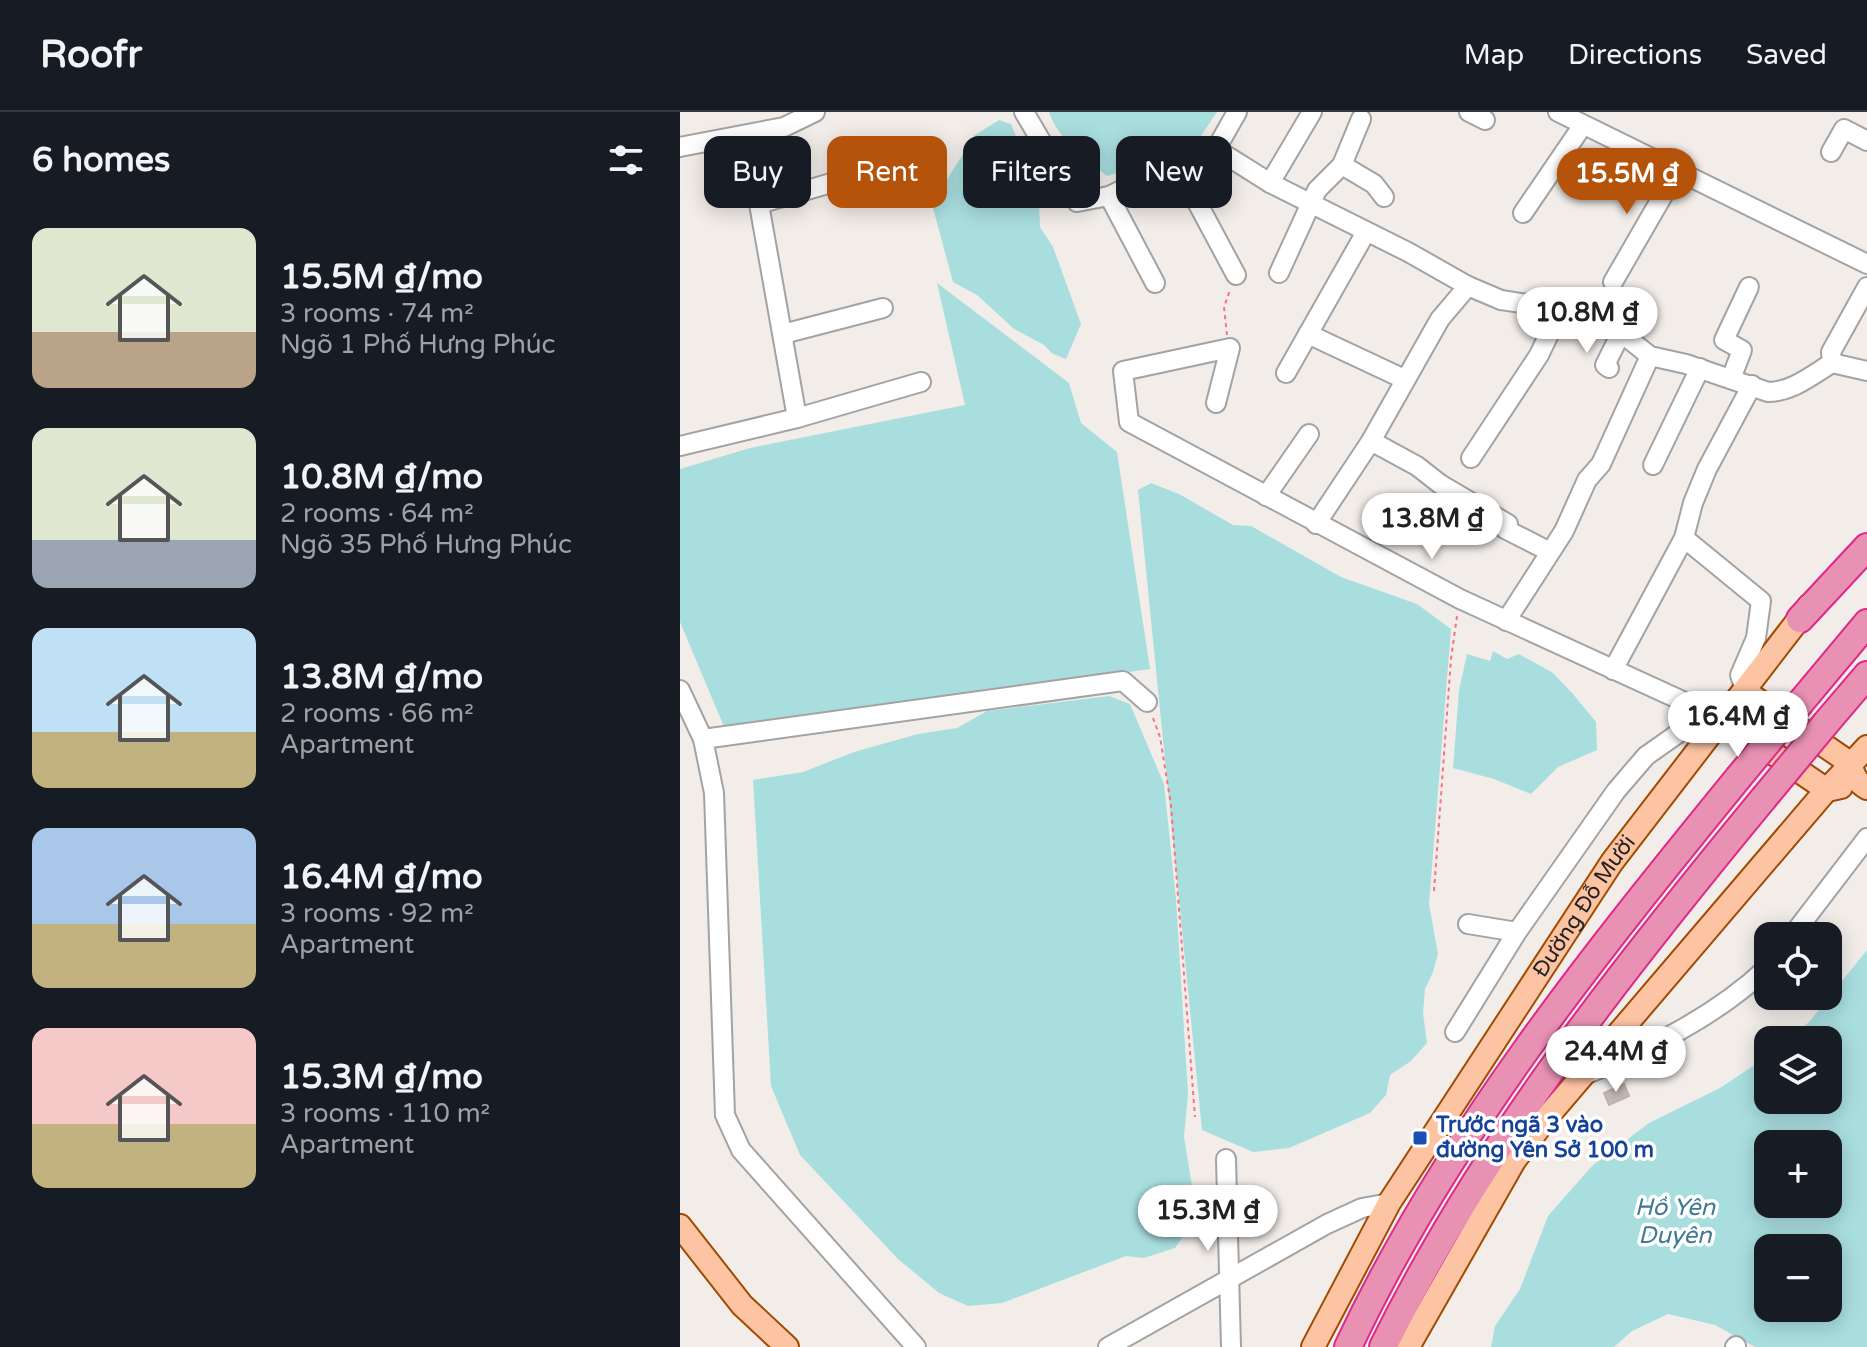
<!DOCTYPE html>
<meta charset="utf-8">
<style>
body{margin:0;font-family:"Varela Round",sans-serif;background:#242831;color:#f1f3f6;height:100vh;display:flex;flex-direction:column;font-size:30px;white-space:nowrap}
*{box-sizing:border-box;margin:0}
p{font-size:26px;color:#9ea1a6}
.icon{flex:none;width:44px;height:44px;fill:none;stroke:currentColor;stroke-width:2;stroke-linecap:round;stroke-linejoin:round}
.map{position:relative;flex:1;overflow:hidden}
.panel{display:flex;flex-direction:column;background:#171b24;width:680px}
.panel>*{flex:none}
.banner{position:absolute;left:24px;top:24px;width:760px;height:72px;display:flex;gap:16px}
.fabs{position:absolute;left:1074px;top:810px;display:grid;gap:16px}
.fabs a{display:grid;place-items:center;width:88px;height:88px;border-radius:16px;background:#171b24;box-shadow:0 4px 20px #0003;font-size:40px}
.price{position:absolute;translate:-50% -68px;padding:0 18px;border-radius:28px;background:#fff;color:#222;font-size:26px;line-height:52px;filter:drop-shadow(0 2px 4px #0008)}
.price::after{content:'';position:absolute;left:50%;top:48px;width:24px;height:18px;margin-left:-12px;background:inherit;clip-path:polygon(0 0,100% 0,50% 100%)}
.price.current{background:#b45309;color:#fff}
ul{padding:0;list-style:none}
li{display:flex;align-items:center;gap:24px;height:200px;padding:0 32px}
li span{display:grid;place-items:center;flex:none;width:224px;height:160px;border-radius:16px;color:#555}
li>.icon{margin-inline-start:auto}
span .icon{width:96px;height:96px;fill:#fffc;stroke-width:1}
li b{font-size:34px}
h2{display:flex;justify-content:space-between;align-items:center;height:96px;padding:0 32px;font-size:34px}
.tag{padding:0 28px;border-radius:16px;background:#171b24;box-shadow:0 4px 20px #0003;font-size:28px;line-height:72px}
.tag.current{background:#b45309;color:#fff}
header{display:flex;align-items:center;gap:48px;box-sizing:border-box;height:112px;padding:0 40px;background:#171b24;border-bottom:2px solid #363941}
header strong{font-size:38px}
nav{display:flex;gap:44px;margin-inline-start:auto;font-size:28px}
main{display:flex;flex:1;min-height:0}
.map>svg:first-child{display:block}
</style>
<header>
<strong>Roofr</strong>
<nav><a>Map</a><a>Directions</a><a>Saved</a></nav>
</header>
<main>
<section class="panel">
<h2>6 homes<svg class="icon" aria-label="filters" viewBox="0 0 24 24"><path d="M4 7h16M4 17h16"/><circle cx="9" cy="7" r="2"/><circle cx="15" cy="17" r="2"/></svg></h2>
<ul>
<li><span style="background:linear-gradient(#dfe7d0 65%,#b9a48a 0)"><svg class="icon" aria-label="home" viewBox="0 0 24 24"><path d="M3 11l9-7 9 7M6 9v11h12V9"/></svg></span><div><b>15.5M ₫/mo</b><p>3 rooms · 74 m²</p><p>Ngõ 1 Phố Hưng Phúc</p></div></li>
<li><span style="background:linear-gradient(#dfe7d0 70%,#9aa5b1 0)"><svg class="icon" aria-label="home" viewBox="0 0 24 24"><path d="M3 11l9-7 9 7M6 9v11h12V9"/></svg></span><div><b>10.8M ₫/mo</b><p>2 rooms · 64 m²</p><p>Ngõ 35 Phố Hưng Phúc</p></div></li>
<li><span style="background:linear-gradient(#bfe0f5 65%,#c2b280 0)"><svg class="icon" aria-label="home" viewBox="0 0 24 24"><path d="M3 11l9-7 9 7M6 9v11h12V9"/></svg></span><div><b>13.8M ₫/mo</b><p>2 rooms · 66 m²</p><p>Apartment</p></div></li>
<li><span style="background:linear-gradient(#a9c7e8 60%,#c2b280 0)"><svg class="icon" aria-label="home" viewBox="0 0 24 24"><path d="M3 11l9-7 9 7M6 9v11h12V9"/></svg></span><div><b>16.4M ₫/mo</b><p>3 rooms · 92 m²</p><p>Apartment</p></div></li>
<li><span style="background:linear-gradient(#f6c9c9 60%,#c2b280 0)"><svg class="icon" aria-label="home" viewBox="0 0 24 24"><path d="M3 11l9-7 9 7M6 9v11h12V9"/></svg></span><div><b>15.3M ₫/mo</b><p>3 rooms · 110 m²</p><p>Apartment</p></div></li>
</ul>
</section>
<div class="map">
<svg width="1187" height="1235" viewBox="0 0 1187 1235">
<rect width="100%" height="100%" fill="#f2ede9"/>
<!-- water -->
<g fill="#a9dedf" fill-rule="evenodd">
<path d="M369,0H537L520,25L492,38V45L427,64C406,47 378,27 369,0Z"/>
<path d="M319,8L331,12L344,43L368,76L359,91L360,115L373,135L401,212L386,247L373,242L364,233L334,217L297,183L273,170L250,85L266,69L295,23Z"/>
<path d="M257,171L389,271L401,311L437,340L470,557L45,617L0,510V357L70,336L285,293Z"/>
<path d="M471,371L499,382L553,413L571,414L661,465L737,492L771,517L749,792L758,842L753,860L745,877L743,901L747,931L731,949L710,963L706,983L690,1001L609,1036L573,1040L522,1018L458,378Z"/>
<path d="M813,539L827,547L839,542L873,561L893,582L916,610L917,638L878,655L851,682L814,667L773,656L779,578L787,542L810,549Z"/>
<path d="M429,584L450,592L484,672L496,787L508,982L504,1025L513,1080L508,1117L495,1136L464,1146L446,1144L322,1191L288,1194L259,1181L218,1147L120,1043L91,974L73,668L123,660L174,640L238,622L277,616L307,599Z"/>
<path d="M1187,838V1235H1075L1035,1213L988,1202L952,1219L934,1235H811L815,1214L840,1177L868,1104L912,1054L969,1011L1040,976L1088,944V988H1148V928H1108L1129,910ZM1088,1032H1148V1092H1088ZM1088,1136H1148V1196H1088Z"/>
</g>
<!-- building -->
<path fill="#c3b8b5" stroke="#c4b1ab" stroke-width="2" d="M944,972L949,984L929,993L924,981Z"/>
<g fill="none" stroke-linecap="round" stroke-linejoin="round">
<defs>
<g id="minor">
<path d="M344,0L397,90L429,84L496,51L536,37L590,71L728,140L788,174L821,188L881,197L925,208L970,244L1006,252L1088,280C1112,280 1132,263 1152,251L1187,259"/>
<path d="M789,0L805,8"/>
<path d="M878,0L1187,152"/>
<path d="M0,35L104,15L135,0"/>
<path d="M536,37L557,0"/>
<path d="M1151,40L1164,17L1187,29"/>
<path d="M496,51L556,163"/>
<path d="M662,53L694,72L704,85"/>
<path d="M590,71L632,0"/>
<path d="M429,84L475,171"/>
<path d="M843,101L903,13"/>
<path d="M599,161L637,78L662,53L681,7"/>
<path d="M933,170L997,59"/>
<path d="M103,222L203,196"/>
<path d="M628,222L724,267"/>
<path d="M1152,251L1151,240L1187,175"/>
<path d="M929,256L925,253L941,221"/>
<path d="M606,261L686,120"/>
<path d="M1051,267L1062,238L1044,228L1069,175"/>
<path d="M536,291L550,236L443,259L449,310L780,487L1044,608"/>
<path d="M117,306L79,92L206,55"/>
<path d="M691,329L737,354L760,372L828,412L825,417L870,440"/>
<path d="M0,334L117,306L241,270"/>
<path d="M791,346L859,243L881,197"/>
<path d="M973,353L1020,256"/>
<path d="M586,384L629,322"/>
<path d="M636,412L691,329L760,207L788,174"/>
<path d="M1004,426L1081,489L1076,526L1060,563L1066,580"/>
<path d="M826,509L884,419L907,368L921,352L970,244"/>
<path d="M933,558L1004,426L1013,391L1027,357L1072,273"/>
<path d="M0,578L23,627L34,681L45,1003L61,1038L236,1235"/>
<path d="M23,627L443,569L467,590"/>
<path d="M788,812L837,820"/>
<path d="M1112,824L1187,726"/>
<path d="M775,920L837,820L936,679L966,644L1027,601"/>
<path d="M902,964C969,937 1035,905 1088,855"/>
<path d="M546,1047L551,1235"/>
<path d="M428,1235L647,1112L682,1096L709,1091"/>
<path d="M1055,1235L1056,1234"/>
</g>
<g id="major">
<path d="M1066,580L1170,651C1173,662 1176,670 1187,676"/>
<path d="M1044,608L1147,678L1161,675"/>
<path d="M0,1114L62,1193L107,1235"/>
<path id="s1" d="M633,1235L709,1091L932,750L1129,494"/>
<path d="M728,1235L834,1049L868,1004L1143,682L1187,635"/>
</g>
<g id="highway">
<path d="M1120,507L1187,435"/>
<path d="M1121,590L1187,511"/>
<path d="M1146,611L1187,563"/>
<path d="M668,1235C766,1026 913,844 1058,666"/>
<path d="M703,1235C802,1034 941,859 1083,687"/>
</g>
</defs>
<!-- minor casing -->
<use href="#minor" stroke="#a3a3a3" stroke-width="22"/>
<!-- major casing -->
<use href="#major" stroke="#a04b00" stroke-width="26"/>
<!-- highway casing -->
<use href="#highway" stroke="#de288a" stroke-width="30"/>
<!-- path -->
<g stroke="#fb717e" stroke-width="2" stroke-dasharray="4 4" stroke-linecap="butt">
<path d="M547,223L544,195L550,178"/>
<path d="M473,606L480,625L491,693L515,1005"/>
<path d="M754,779L771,547L777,504"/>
</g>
<!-- minor -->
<use href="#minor" stroke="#fff" stroke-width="18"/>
<!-- major -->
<use href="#major" stroke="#fdc4a3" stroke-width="22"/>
<!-- highway -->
<use href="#highway" stroke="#e991b3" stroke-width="26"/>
<defs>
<g id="highway-bridge">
<path d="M1058,666L1121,590"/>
<path d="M1083,687L1146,611"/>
</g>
</defs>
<!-- highway-bridge casing -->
<use href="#highway-bridge" stroke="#de288a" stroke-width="30" stroke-linecap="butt"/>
<!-- highway-bridge -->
<use href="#highway-bridge" stroke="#e991b3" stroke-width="26"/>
</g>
<!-- markers -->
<rect fill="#1a4fb4" stroke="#fff" stroke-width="3" x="732" y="1018" width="16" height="16" rx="4"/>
<g text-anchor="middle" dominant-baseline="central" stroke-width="7" stroke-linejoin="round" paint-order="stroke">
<!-- street labels -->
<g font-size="22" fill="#222" stroke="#fff">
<text stroke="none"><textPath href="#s1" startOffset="518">Đường Đỗ Mười</textPath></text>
</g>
<!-- transit labels -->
<g font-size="22" font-weight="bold" fill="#164399" stroke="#fff" text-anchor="start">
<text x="756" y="1013">Trước ngã 3 vào<tspan x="756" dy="25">đường Yên Sở 100 m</tspan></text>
</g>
<!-- water labels -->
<g font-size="24" font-style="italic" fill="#407a93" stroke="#fff">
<text x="995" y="1095">Hồ Yên<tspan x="995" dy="28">Duyên</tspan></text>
</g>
</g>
</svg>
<div class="fabs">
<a><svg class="icon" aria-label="locate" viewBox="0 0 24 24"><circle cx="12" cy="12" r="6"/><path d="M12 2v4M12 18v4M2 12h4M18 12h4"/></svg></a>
<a><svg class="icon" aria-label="layers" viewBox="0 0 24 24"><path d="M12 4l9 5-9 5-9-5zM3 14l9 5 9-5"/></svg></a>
<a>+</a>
<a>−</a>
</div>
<b class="price current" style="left:947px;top:104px">15.5M ₫</b>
<b class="price" style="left:907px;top:243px">10.8M ₫</b>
<b class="price" style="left:752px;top:449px">13.8M ₫</b>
<b class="price" style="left:1058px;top:647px">16.4M ₫</b>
<b class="price" style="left:936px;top:982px">24.4M ₫</b>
<b class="price" style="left:528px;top:1141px">15.3M ₫</b>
<div class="banner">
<a class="tag">Buy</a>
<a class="tag current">Rent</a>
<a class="tag">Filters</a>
<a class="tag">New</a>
</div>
</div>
</main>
